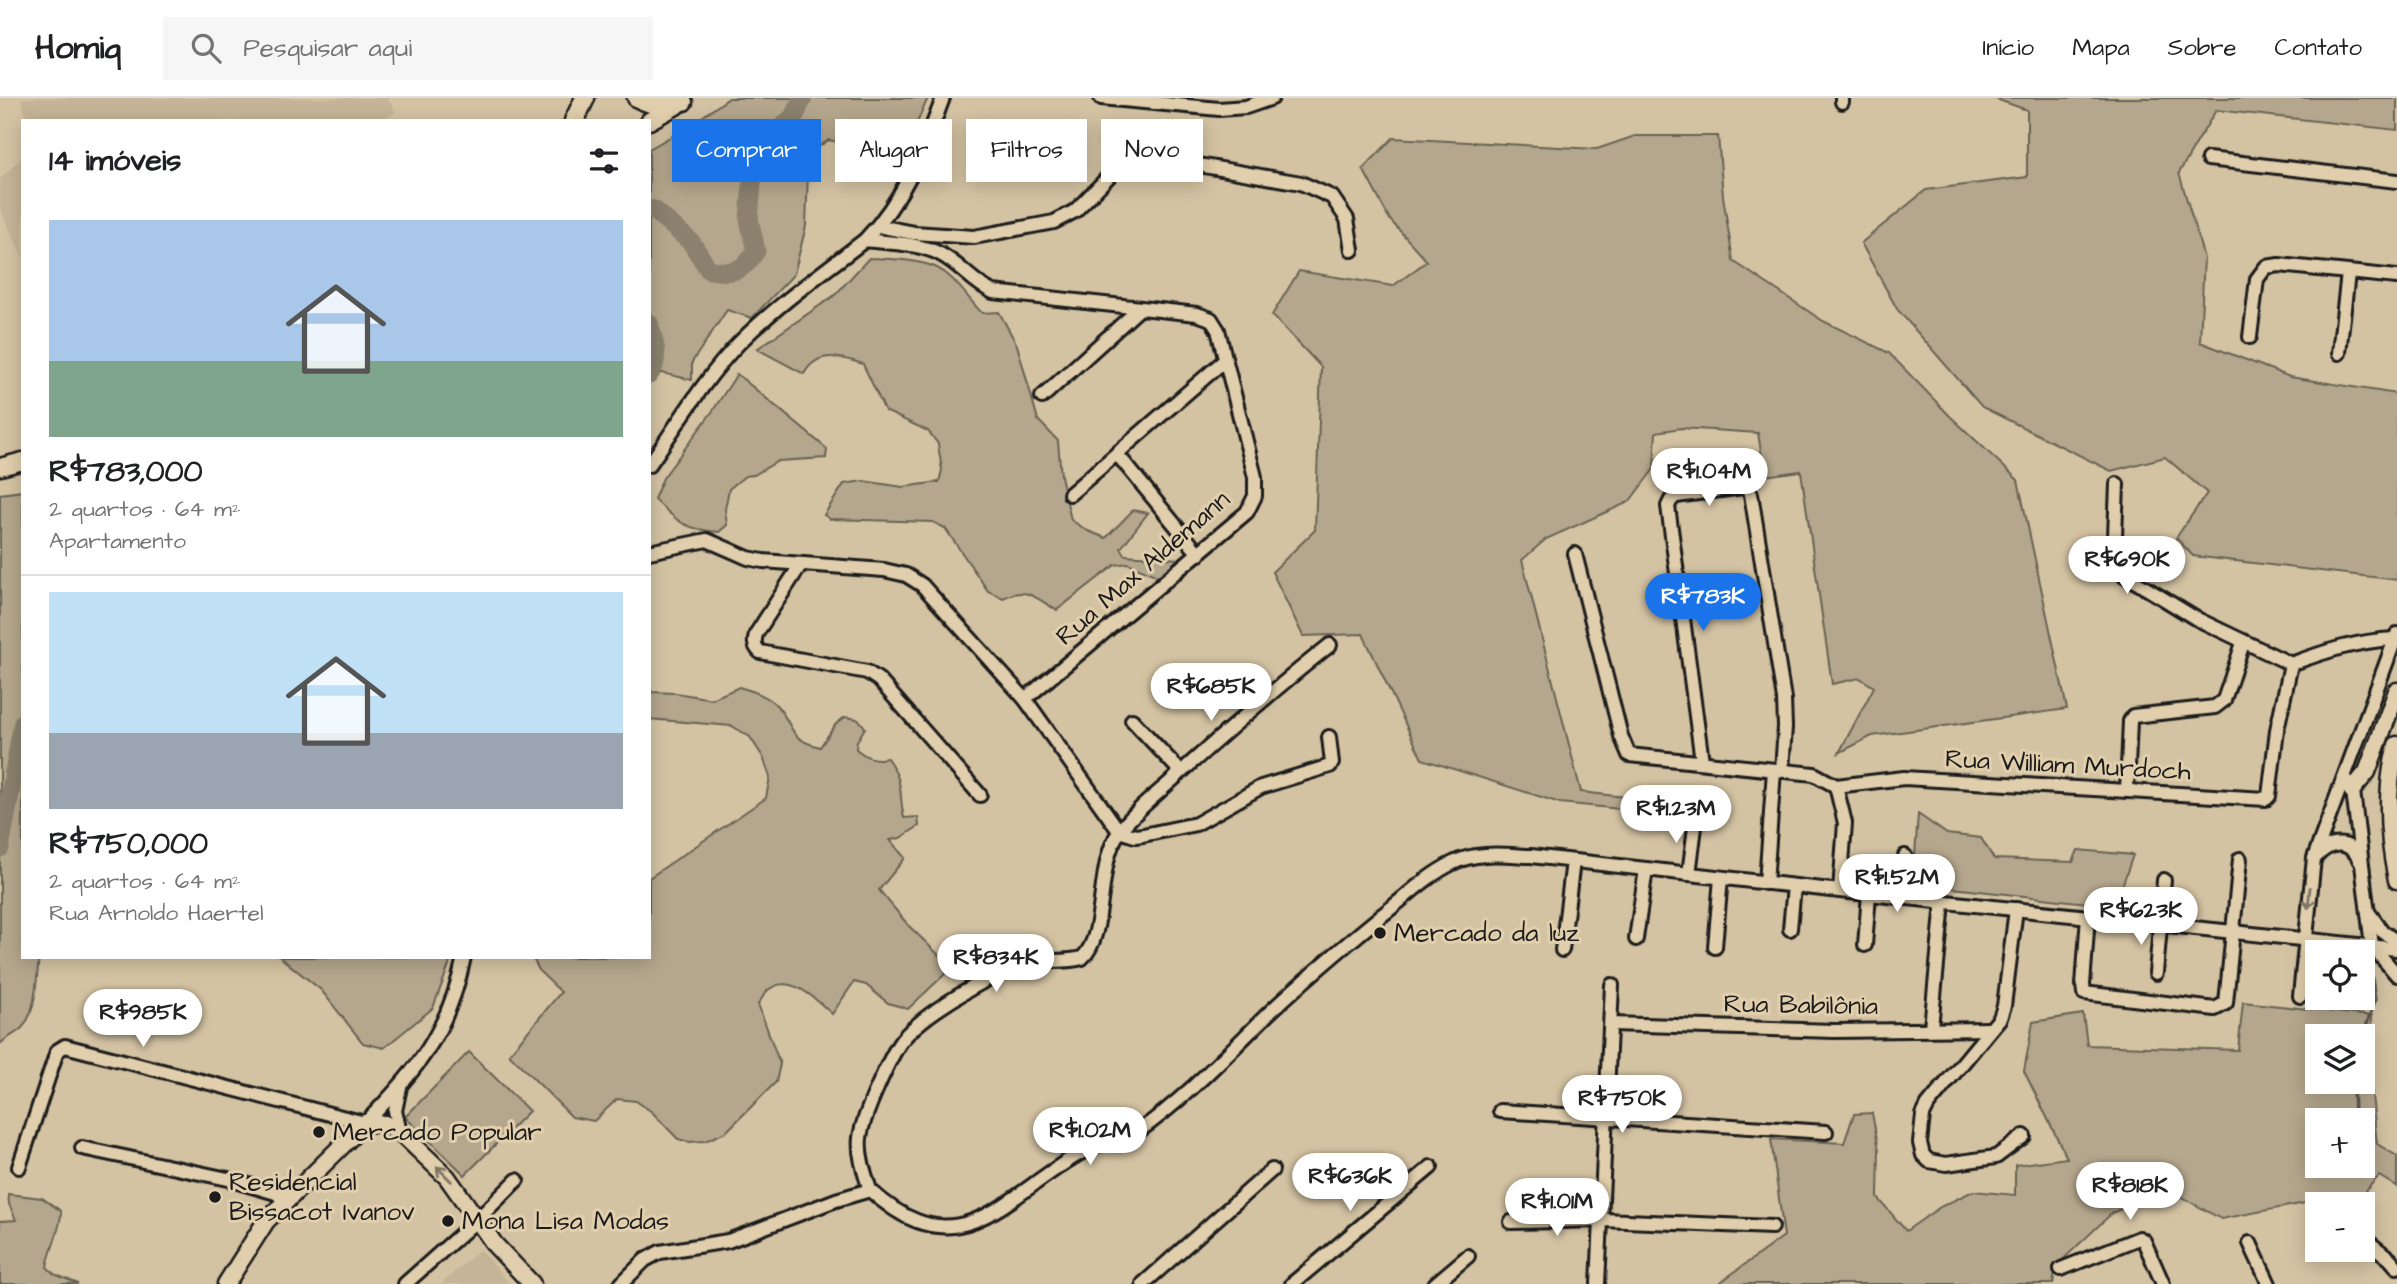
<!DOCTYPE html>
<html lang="pt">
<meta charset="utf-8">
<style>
body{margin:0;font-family:"Architects Daughter",sans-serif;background:#f6f6f6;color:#202124;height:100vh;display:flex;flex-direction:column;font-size:26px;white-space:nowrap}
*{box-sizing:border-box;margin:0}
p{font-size:23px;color:#757577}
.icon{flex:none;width:38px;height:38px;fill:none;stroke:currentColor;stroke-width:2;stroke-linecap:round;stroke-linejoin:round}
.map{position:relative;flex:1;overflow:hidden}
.panel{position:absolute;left:21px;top:21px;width:630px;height:840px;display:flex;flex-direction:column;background:#fff;border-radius:0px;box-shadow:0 4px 18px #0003}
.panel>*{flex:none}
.top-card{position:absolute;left:672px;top:21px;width:665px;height:63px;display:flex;gap:14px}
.fabs{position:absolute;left:2305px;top:842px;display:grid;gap:14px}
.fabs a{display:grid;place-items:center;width:70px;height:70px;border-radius:0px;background:#fff;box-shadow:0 4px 18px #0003;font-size:35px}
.price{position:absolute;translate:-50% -60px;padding:0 16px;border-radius:24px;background:#fff;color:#222;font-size:23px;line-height:46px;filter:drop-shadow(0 2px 4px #0008)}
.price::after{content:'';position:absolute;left:50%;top:42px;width:21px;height:16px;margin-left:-10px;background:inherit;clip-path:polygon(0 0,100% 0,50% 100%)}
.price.current{background:#1a73e8;color:#fff}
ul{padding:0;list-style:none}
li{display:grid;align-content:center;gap:14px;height:371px;padding:0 28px}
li+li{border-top:2px solid #e0e0e0}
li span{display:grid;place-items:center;height:217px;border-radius:0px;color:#555}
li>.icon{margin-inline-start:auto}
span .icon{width:126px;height:126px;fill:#fffc;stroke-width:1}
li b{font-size:30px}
h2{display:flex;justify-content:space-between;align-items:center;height:84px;padding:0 28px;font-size:30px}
.tag{padding:0 24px;border-radius:0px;background:#fff;box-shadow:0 4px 18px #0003;font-size:24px;line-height:63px}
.tag.current{background:#1a73e8;color:#fff}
header{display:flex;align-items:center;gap:42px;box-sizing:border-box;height:98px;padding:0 35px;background:#fff;border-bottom:2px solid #e0e0e0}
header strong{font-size:33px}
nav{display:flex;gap:38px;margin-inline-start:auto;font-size:24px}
.search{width:490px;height:63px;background:#f6f6f6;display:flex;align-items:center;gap:18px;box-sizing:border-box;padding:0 24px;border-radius:0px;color:#757577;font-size:26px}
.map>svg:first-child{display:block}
</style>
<header>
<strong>Homiq</strong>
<div class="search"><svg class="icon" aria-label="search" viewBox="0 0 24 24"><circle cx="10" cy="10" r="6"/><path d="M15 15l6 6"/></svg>Pesquisar aqui</div>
<nav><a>Início</a><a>Mapa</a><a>Sobre</a><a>Contato</a></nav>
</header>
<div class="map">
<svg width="2397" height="1186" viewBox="0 0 2397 1186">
<rect width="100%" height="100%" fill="#d4c3a3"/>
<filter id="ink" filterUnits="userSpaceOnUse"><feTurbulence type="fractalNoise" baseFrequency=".0143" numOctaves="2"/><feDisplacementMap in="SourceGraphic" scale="14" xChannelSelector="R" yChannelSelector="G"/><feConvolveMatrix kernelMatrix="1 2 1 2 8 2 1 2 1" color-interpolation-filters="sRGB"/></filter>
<g filter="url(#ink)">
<!-- built -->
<g fill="#c5b598">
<path d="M21,0H388L396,14L380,23H27Z"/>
<path d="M23,58V160L0,111V81Z"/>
<path d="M480,1151L510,1186H441Z"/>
</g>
<!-- green -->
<g fill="#b5a78d" stroke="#686254" stroke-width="2" fill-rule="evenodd">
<path d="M729,0H928L902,58L829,42L812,53L808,74L806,128L794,176L752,220L727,212L692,264V282L649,272V51L686,30Z"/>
<path d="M1993,0H2397V32L2216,12L2179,75L2204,160L2200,244L2290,279L2397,296V482L2193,458L2176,440L2207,395L2165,359L2111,373L1982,309L1897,211L1861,145L1926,92L2027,79V12Z"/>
<path d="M1635,38H1718L1723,98L1733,163L1823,223L1889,255L1951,319L2018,382L2067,611L1872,638L1839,655L1874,589L1860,580L1832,586L1801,373L1765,378L1758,335L1681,330L1656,334L1654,371L1629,404L1546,441L1522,462L1581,694L1696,707L1703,712H1631L1560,705L1422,661L1363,536L1303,538L1272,474L1315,432L1321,269L1272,217L1299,173L1393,188L1427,163L1390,122L1363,71L1393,40L1597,51Z"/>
<path d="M869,160C891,161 914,161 935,169C954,177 968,201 982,215L999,214L1017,247L1038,322L1058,343L1061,378L1071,422L1088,433L1106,440L1133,412L1148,415L1121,450L1125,457L1178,461L1174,472L1157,478L1128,465L1115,467L1057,512C1035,500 1027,488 1003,500L988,493L945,430L933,424L830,421L824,417L844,386L863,383L903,389L939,384L942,372L938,346L928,333L885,313L863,266C841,259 818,251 804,276L757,251L835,197Z"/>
<path d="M737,276L827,351L826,360L778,363L754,377L745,378L729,391L725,411L727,427L719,434C684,431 679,425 654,401L663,380L712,314Z"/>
<path d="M23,393V859H39C36,881 37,913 22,930C16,936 7,939 0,946V396Z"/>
<path d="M739,589C753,593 769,598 778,609C796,631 788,641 820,649L836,626L845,619C855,620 860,620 865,630L857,643L856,651C866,659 874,663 887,660C905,685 898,693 904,720L918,719L919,728L900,740L890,742L905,760L879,792L909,828L946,864L947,874L908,911L888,905L866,887L854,884L832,916C817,902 790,874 768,892C764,896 761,902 758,906L780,966L776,984L726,1034L705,1043L689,1044L678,1041L652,1014L636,1003L617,1001L594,1023L572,1019L509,956L561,894L540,874L532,859H649V780L766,700L770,679L763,659L750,639L732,628L649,621V594L676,595L712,601Z"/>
<path d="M1918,716L1947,736L1981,740L1994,761L2073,764L2078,752L2133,757L2115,808L1935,788L1936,766L1929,760L1915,757Z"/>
<path d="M280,859H452L433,910L384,950L363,945L321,892Z"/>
<path d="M2243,904L2372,918L2370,977L2377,1046L2397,1058V1089L2379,1078L2353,1106H2317V1110L2305,1105L2221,1121L2167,1091L2112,1115L2056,1168L2053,1186H1718L1784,1138L1771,1041L1844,1045L1854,1016L1872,1015L1879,1052L1878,1100L1906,1133L1940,1109L1973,1093L2015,1097V1067L2067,1060L2024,973L2033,924L2083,916L2087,947L2238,952ZM2317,938H2362V984H2317ZM2317,1022H2362V1068H2317Z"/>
<path d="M469,954L529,1013L465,1077L405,1019Z"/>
<path d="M8,1096L42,1100L61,1113C62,1129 50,1151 47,1169L54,1176L78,1186H0V1123L16,1122L9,1106Z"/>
</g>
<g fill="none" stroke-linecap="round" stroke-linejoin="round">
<!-- stream -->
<g stroke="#5f594d" stroke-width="3.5">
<path d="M2362,941L2375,902L2369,860"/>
<path d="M2353,984L2354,1022"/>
</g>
<!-- river -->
<g stroke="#8b816e" stroke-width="19">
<path d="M649,111L654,112L691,144L709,172C733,176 743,174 756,153L749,121L753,74L772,38L795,17L803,0"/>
<path d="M649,225C654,242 661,261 649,277"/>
<path d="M0,750L23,625"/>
</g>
<defs>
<g id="minor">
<path d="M1101,0L1219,11L1246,9L1272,0"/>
<path d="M1842,4V0"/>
<path d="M2208,61L2397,83"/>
<path d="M878,128L914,135L974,139L1054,124L1075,113L1121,66L1134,59H1153L1301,85L1332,99L1347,121L1352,152"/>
<path d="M865,142C888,145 919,145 940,156C960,166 973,185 993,194L1197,216L1211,221L1218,232L1255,379V398L1247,414L1025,601"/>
<path d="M2250,239L2257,181L2266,169L2279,167L2397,179"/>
<path d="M2339,255L2348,175"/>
<path d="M1042,299L1139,211"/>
<path d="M1117,356L1199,456"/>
<path d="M649,367C678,326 704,281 739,245C777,207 822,175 865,142C904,101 924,52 943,0"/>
<path d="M2117,386L2114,465L2118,473L2195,520L2291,566C2326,553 2357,543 2394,541"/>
<path d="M1070,396L1225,262"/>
<path d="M649,454L707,442L748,460L763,463L884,472L906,477L922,487L1025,601L1119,733"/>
<path d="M1575,456L1621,638L1629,657L1814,676L1836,688"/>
<path d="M801,466L756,536C754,544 754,548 760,554L867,574L879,582L980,697"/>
<path d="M1132,622L1181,674"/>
<path d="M1702,663L1668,408L1671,402L1676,398L1743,389L1748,391L1751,396L1784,601L1785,629L1782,672"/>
<path d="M2352,685L2372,848"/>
<path d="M1836,688L1904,680L2266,701L2269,698L2277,632L2291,566"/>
<path d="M1836,688L1845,725L1840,793"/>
<path d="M2127,692L2130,623L2133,618L2215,609L2224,602L2243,545"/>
<path d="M1119,733L1135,738L1143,737L1196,726L1261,689L1330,668L1332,665L1329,639"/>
<path d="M2315,760C2329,743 2350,740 2360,763"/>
<path d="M1689,776L1696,721"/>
<path d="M1766,785L1774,672"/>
<path d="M1901,799L1905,758"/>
<path d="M2016,811L2004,908L2000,920L1928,1007L1923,1017L1920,1045L1923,1057L1929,1063L1946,1066L1996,1059L2024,1038"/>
<path d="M2369,815L2382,833L2397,844"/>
<path d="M2088,818L2083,887L2084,895L2215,911L2226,905L2240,761"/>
<path d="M1790,831L1794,788"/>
<path d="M1636,841L1646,771"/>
<path d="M1865,847L1869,796"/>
<path d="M2372,848L2397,877"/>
<path d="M1715,849L1721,780"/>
<path d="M1562,852L1573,763"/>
<path d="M2156,875L2164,782"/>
<path d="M2300,898L2314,760L2397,536"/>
<path d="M1611,926L1834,933L1990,931"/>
<path d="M1931,930L1943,804"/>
<path d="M1500,1013L1826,1034"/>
<path d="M400,1034L395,1013L400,989"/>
<path d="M82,1050L228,1081L276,1095L286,1102"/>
<path d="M19,1069L57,953L65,948L365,1025C417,973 449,933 464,859"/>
<path d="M870,1092C865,1076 858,1057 860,1040C862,1020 890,958 902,942C924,915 996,872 1029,865C1047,861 1065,865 1082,860C1108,837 1095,768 1119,734C1135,712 1160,694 1180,675C1229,631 1278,588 1330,547"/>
<path d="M1511,1124L1602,1122L1772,1129"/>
<path d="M2250,1145L2269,1186"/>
<path d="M2371,1146L2390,1161L2397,1169"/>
<path d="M2061,1171L2139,1140L2144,1143L2163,1186"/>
<path d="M405,1186L478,1121L517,1082"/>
<path d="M621,1186L645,1162L660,1154L728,1143L836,1102L870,1092C957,1172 1001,1102 1077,1057C1086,1052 1096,1046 1105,1044C1115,1041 1127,1040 1136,1035C1185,1001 1226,957 1269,915C1305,881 1343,849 1381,818C1405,800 1426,778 1453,765C1477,753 1505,757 1531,758L1840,793L2397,851"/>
<path d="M1143,1186L1272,1072"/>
<path d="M1292,1186L1431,1069"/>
<path d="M1435,1186L1468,1158"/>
<path d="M1598,1186L1612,887"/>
</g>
<g id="major">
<path d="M636,0C652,9 666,8 684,4"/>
<path d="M649,23L676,8"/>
<path d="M0,369L23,363"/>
<path d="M2397,647C2385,690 2388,739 2397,782"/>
<path d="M2352,692L2367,674L2397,593"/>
<path d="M226,1186L266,1123L365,1025L385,1026L400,1034L447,1079L495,1147L532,1186"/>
</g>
<path id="highway" d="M574,23L585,0"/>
</defs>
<!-- minor casing -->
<use href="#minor" stroke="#1c1c1c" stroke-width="18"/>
<!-- major casing -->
<use href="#major" stroke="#1c1c1c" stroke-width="21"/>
<!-- highway casing -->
<use href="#highway" stroke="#1c1c1c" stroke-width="23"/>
<!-- minor -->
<use href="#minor" stroke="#e0ceac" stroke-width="12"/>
<!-- major -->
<use href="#major" stroke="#e0ceac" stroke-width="16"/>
<!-- highway -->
<use href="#highway" stroke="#e0ceac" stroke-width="18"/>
</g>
<!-- one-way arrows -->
<defs><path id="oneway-shaft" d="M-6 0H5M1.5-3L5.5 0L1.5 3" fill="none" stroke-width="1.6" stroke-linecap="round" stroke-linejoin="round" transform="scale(1.75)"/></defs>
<g stroke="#7e7564">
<use href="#oneway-shaft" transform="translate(2309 800) rotate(95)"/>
<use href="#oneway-shaft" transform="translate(444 1076) rotate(-135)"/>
</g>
</g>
<!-- markers -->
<g fill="#1c1c1c" stroke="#e0ceac" stroke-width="2.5">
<circle cx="1380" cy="835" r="7"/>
<circle cx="319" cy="1034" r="7"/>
<circle cx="215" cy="1099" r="7"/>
<circle cx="448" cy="1123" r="7"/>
</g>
<g text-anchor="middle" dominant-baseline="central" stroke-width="6" stroke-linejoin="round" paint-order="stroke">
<!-- street labels -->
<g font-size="26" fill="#1c1c1c" stroke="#e0ceac">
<text transform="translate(1143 470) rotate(-41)">Rua Max Aldemann</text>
<text transform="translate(2068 667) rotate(3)">Rua William Murdoch</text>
<text transform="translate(1801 907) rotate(1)">Rua Babilônia</text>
</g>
<!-- poi labels -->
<g font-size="26" fill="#1c1c1c" stroke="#e0ceac" text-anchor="start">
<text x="1394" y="835">Mercado da luz</text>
<text x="333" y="1034">Mercado Popular</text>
<text x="229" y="1084">Residencial<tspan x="229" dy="30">Bissacot Ivanov</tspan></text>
<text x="462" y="1123">Mona Lisa Modas</text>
</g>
</g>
</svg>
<div class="fabs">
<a><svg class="icon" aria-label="locate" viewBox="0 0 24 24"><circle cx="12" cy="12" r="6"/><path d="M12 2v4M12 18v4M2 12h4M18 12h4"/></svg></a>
<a><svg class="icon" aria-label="layers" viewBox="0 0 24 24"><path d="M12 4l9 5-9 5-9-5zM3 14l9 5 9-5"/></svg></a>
<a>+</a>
<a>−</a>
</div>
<b class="price" style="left:1709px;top:410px">R$1.04M</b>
<b class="price" style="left:2127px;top:498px">R$690K</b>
<b class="price current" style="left:1703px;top:535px">R$783K</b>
<b class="price" style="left:1211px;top:625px">R$685K</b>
<b class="price" style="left:1676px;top:747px">R$1.23M</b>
<b class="price" style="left:1897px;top:816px">R$1.52M</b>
<b class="price" style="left:2141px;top:849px">R$623K</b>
<b class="price" style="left:996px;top:896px">R$834K</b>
<b class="price" style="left:143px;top:951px">R$985K</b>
<b class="price" style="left:1622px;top:1037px">R$750K</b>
<b class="price" style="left:1090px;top:1069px">R$1.02M</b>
<b class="price" style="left:1350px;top:1115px">R$636K</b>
<b class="price" style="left:2130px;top:1124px">R$818K</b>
<b class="price" style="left:1557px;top:1140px">R$1.01M</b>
<div class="top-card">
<a class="tag current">Comprar</a>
<a class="tag">Alugar</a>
<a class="tag">Filtros</a>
<a class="tag">Novo</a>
</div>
<section class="panel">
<h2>14 imóveis<svg class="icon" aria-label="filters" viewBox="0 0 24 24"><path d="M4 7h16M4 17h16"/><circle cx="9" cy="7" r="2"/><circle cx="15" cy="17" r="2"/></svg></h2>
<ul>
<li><span style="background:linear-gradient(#a9c7e8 65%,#7fa58c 0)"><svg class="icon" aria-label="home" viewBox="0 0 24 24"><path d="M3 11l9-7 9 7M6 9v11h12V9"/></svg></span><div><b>R$783,000</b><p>2 quartos · 64 m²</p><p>Apartamento</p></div></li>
<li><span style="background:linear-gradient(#bfe0f5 65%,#9aa5b1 0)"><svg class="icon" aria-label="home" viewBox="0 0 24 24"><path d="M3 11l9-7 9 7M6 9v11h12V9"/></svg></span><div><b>R$750,000</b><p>2 quartos · 64 m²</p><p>Rua Arnoldo Haertel</p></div></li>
</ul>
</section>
</div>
